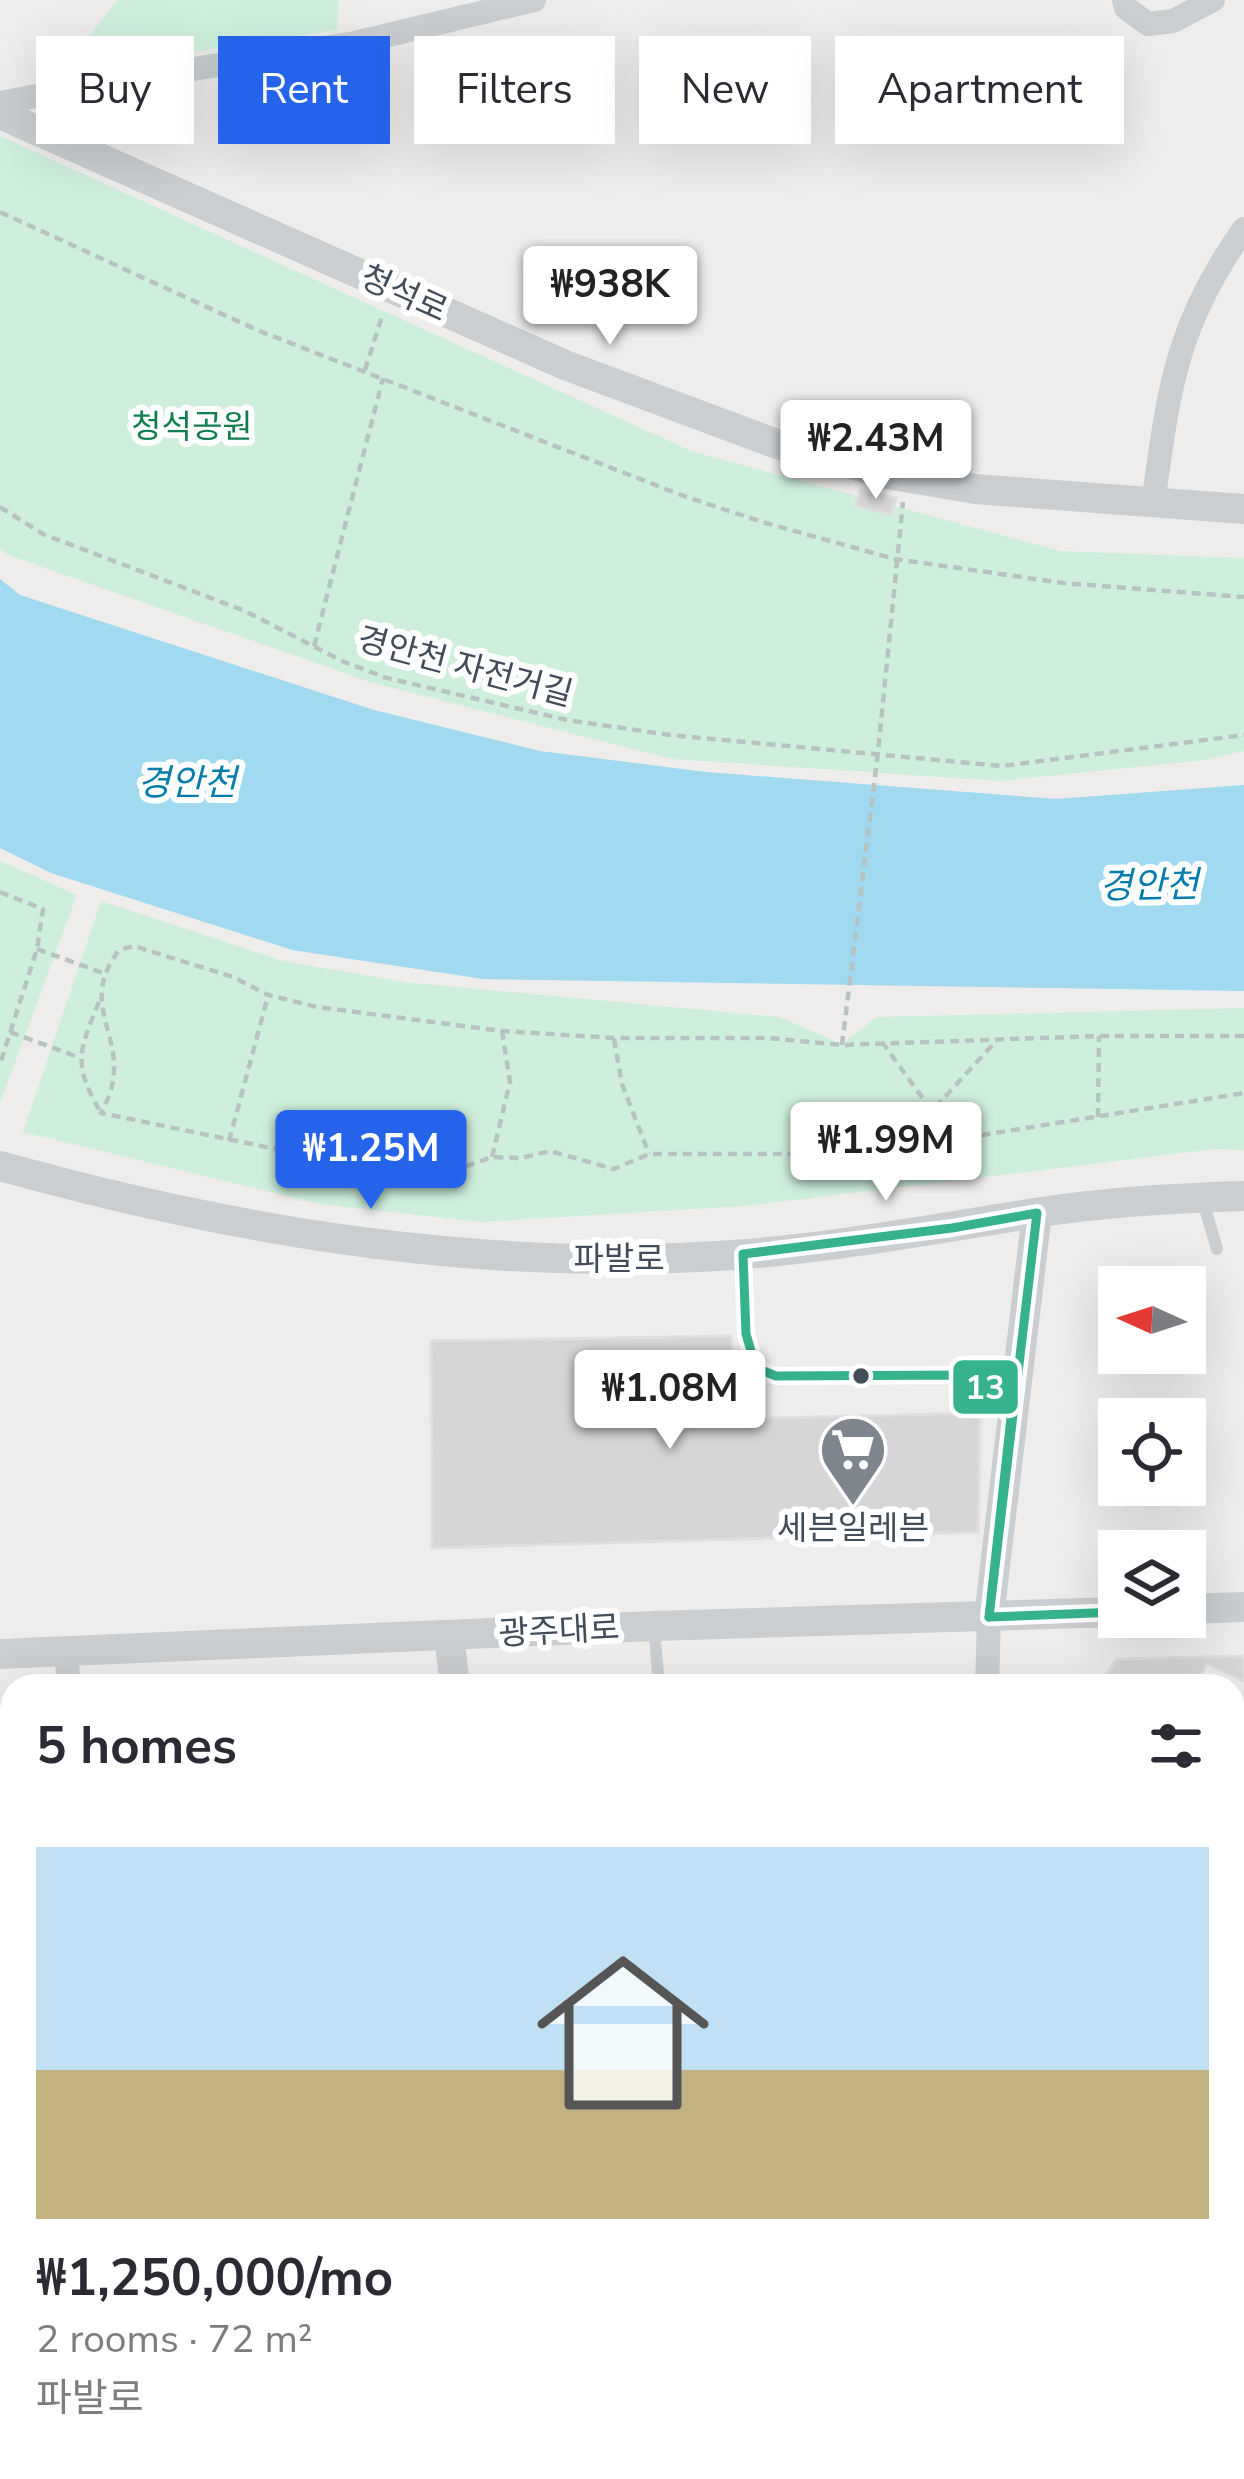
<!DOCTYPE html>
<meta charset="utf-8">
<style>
body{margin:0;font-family:"Nunito Sans","Noto Sans KR",sans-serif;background:#f7f7f7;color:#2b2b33;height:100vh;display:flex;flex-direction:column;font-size:45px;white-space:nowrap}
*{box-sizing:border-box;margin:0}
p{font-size:39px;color:#7c7c81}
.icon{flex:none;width:66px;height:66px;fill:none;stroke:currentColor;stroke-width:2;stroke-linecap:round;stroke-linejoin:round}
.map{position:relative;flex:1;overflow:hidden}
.sheet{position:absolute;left:0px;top:1674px;width:1245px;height:807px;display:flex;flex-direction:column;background:#fff;border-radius:36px 36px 0 0;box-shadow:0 12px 48px #0002}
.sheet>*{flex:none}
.guide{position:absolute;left:36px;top:36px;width:1173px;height:108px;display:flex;gap:24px}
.needle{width:78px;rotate:273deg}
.controls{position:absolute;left:1098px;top:1266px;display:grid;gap:24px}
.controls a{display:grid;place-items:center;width:108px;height:108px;border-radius:0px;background:#fff;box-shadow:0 12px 48px #0002;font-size:60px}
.price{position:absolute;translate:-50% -102px;padding:0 27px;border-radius:12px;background:#fff;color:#222;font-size:39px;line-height:78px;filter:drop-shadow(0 3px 6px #0008)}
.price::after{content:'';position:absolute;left:50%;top:72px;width:36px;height:27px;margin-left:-18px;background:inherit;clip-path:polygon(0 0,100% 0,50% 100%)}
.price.selected{background:#2563eb;color:#fff}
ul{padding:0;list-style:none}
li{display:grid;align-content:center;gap:24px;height:636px;padding:0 36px}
li span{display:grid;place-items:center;height:372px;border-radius:0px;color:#555}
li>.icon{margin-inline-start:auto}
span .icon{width:216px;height:216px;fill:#fffc;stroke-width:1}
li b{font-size:51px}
h2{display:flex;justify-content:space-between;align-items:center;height:144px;padding:0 36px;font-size:51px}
.pill{padding:0 42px;border-radius:0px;background:#fff;box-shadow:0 12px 48px #0002;font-size:42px;line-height:108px}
.pill.selected{background:#2563eb;color:#fff}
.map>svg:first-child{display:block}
</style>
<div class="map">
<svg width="1244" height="2479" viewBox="0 0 1244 2479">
<rect width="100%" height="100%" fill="#eeedec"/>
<!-- green -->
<g fill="#cfefdd">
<path d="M117,0H339L337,30L62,72Z"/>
<path d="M0,136L691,451L1060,551L1244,558V751L1205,760L1000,781L672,759L373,683L8,555L0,549Z"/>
<path d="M0,861L77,895L0,1103Z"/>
<path d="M101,901L283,961L404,982L779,1017L842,1044L877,1017L1244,1008V1150L1215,1149L745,1206L481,1222L320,1204L23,1132Z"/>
</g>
<!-- water -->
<path fill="#a1d9f0" d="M0,579L20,595L374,710L540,751L706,772L1056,799L1244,785V991L483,979L292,950L51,873L0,848Z"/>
<!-- building -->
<g fill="#d6d6d8" stroke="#dfdfdf" stroke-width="3">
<path d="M860,490L896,498L892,515L856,506Z"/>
<path d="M731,1336L735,1419L980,1413L978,1532L432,1548L431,1341Z"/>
<path d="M1244,1656V1681L1207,1664L1195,1686H1113L1103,1678L1117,1659Z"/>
</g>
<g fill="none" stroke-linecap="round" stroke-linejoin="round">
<!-- path -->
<g stroke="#b6c3c1" stroke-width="4.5" stroke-dasharray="9 6" stroke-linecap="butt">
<path d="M0,212L257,330L681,495L762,522L895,559L1063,583L1244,597"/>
<path d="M365,370L383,313"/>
<path d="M0,507L43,534L245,611L344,662L387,678L567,720L670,735L1002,766L1244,735"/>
<path d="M314,646L383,378"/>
<path d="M0,892L43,909L37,949L0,1064"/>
<path d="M37,949L103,973"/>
<path d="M99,1002C78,1052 73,1065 101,1113"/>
<path d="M10,1032L78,1057"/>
<path d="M1244,1036H1099L842,1045L768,1038H614L502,1031L317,1007L268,995L233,977L134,946L119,950C78,1005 124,1032 112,1086C110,1095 105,1105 101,1113L353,1165L456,1170L492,1157L521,1158L550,1151L614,1169L649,1154H864L1244,1093"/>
<path d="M614,1039L622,1084L649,1154"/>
<path d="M882,1042L932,1111L996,1041"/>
<path d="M842,1045L878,752L903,502"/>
<path d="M932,1111L933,1146"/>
<path d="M1098,1117L1099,1036"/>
<path d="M229,1141L268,996"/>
<path d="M492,1157L510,1082L502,1031"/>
</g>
<!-- service -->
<g stroke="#caced1" stroke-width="12">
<path d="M1202,1198L1217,1249"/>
<path d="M743,1257L746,1334L756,1368L776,1376L970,1375L981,1381L1007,1412"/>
<path d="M654,1627L659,1686"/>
<path d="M0,2400L12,2441"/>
<path d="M20,2469L23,2479"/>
</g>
<!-- minor -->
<g stroke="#caced1" stroke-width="24">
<path d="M1124,0L1126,8L1148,24L1173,21L1213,0"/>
<path d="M0,103L80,88"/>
<path d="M50,135L69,98L94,85L355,43L534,0"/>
<path d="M1153,504C1169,389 1175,326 1244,229"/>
<path d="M67,1653L68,1686"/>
<path d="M987,1686L989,1617"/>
<path d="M1233,1876L1244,1855"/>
<path d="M0,1946L12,1926"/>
<path d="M0,2131L12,2129"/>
<path d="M0,2327L12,2328"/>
<path d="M1233,2393H1244"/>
<path d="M194,2469L196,2479"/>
<path d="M1122,2469L1123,2479"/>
<path d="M514,2479L520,2469"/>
<path d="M606,2479L616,2469"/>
<path d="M861,2479L862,2469"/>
</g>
<!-- tertiary -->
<g stroke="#caced1" stroke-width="30">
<path d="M0,114L565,365L774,443L887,474L975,489L1244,509"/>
<path d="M0,1166C244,1234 493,1274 747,1254C844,1246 939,1228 1035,1213C1104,1202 1174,1198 1244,1196"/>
<path d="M1185,1609L1244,1607"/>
<path d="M989,1617L1037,1213"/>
<path d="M449,1636L455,1686"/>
<path d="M0,1654L654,1626L1119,1612"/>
<path d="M1233,2103L1244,2098"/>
<path d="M560,2469L562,2479"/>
<path d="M51,2479L83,2469"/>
</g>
<defs>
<g id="bus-1">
<path d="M1037,1213L989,1617L1011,1418L994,1394L970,1375L776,1376L756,1368L746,1334L743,1254L952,1228Z"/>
<path d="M989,1617L1119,1612"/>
</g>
</defs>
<!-- bus-1 casing -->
<use href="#bus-1" stroke="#fff" stroke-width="18"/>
<!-- bus-1 -->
<use href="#bus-1" stroke="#36b38c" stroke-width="9"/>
</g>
<!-- icons -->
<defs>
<symbol id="supermarket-pin" viewBox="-11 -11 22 30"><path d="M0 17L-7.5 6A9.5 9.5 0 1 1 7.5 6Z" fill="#7f858d" stroke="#fff"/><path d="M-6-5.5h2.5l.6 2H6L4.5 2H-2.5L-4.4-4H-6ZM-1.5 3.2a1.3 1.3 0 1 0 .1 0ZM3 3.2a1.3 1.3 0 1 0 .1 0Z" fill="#fff"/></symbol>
</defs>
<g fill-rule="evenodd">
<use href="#supermarket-pin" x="815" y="1411" width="76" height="104"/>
</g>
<!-- markers -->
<circle fill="#434d5a" stroke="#fff" stroke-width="4.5" cx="861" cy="1376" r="10"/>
<g text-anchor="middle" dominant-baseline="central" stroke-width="12" stroke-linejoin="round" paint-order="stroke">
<!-- street labels -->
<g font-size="33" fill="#434d5a" stroke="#fff">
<text transform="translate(404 294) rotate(24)">청석로</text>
<text transform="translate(465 667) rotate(15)">경안천 자전거길</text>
<text x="619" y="1259">파발로</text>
<text transform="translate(559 1631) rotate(-3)">광주대로</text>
</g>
<!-- park labels -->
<g font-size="33" fill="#117e50" stroke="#fff">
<text x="192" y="427">청석공원</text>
</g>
<!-- poi labels -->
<g font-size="33" fill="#434d5a" stroke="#fff">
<text x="853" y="1528">세븐일레븐</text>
</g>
<!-- water labels -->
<g font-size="36" font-style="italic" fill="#047cac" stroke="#fff">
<text x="187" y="783">경안천</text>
<text transform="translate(1149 886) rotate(-1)">경안천</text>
</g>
</g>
<rect stroke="#fff" stroke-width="4.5" x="951" y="1358" width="69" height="58" rx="12" fill="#36b38c"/>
<g font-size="33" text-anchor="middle" font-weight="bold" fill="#fff">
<text x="985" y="1399">13</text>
</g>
</svg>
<div class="controls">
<a><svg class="needle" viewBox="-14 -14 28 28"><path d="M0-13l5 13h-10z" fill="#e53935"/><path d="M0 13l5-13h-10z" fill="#7c7c81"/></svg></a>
<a><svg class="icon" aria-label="locate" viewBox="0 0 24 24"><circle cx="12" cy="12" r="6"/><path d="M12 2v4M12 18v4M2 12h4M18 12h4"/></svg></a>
<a><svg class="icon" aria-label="layers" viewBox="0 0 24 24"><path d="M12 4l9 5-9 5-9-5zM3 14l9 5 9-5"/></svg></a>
</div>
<b class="price" style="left:610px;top:348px">₩938K</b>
<b class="price" style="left:876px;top:502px">₩2.43M</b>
<b class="price" style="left:886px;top:1204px">₩1.99M</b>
<b class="price selected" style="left:371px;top:1212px">₩1.25M</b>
<b class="price" style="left:670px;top:1452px">₩1.08M</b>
<div class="guide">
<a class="pill">Buy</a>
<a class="pill selected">Rent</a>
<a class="pill">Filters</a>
<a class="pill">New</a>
<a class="pill">Apartment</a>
</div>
<section class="sheet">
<h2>5 homes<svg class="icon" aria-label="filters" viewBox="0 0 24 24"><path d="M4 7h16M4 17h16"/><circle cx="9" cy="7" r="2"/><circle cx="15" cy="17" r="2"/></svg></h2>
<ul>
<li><span style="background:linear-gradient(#bfe0f5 60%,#c2b280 0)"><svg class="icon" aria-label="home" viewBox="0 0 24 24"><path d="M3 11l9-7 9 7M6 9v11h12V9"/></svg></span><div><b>₩1,250,000/mo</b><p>2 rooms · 72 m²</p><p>파발로</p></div></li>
</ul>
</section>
</div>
